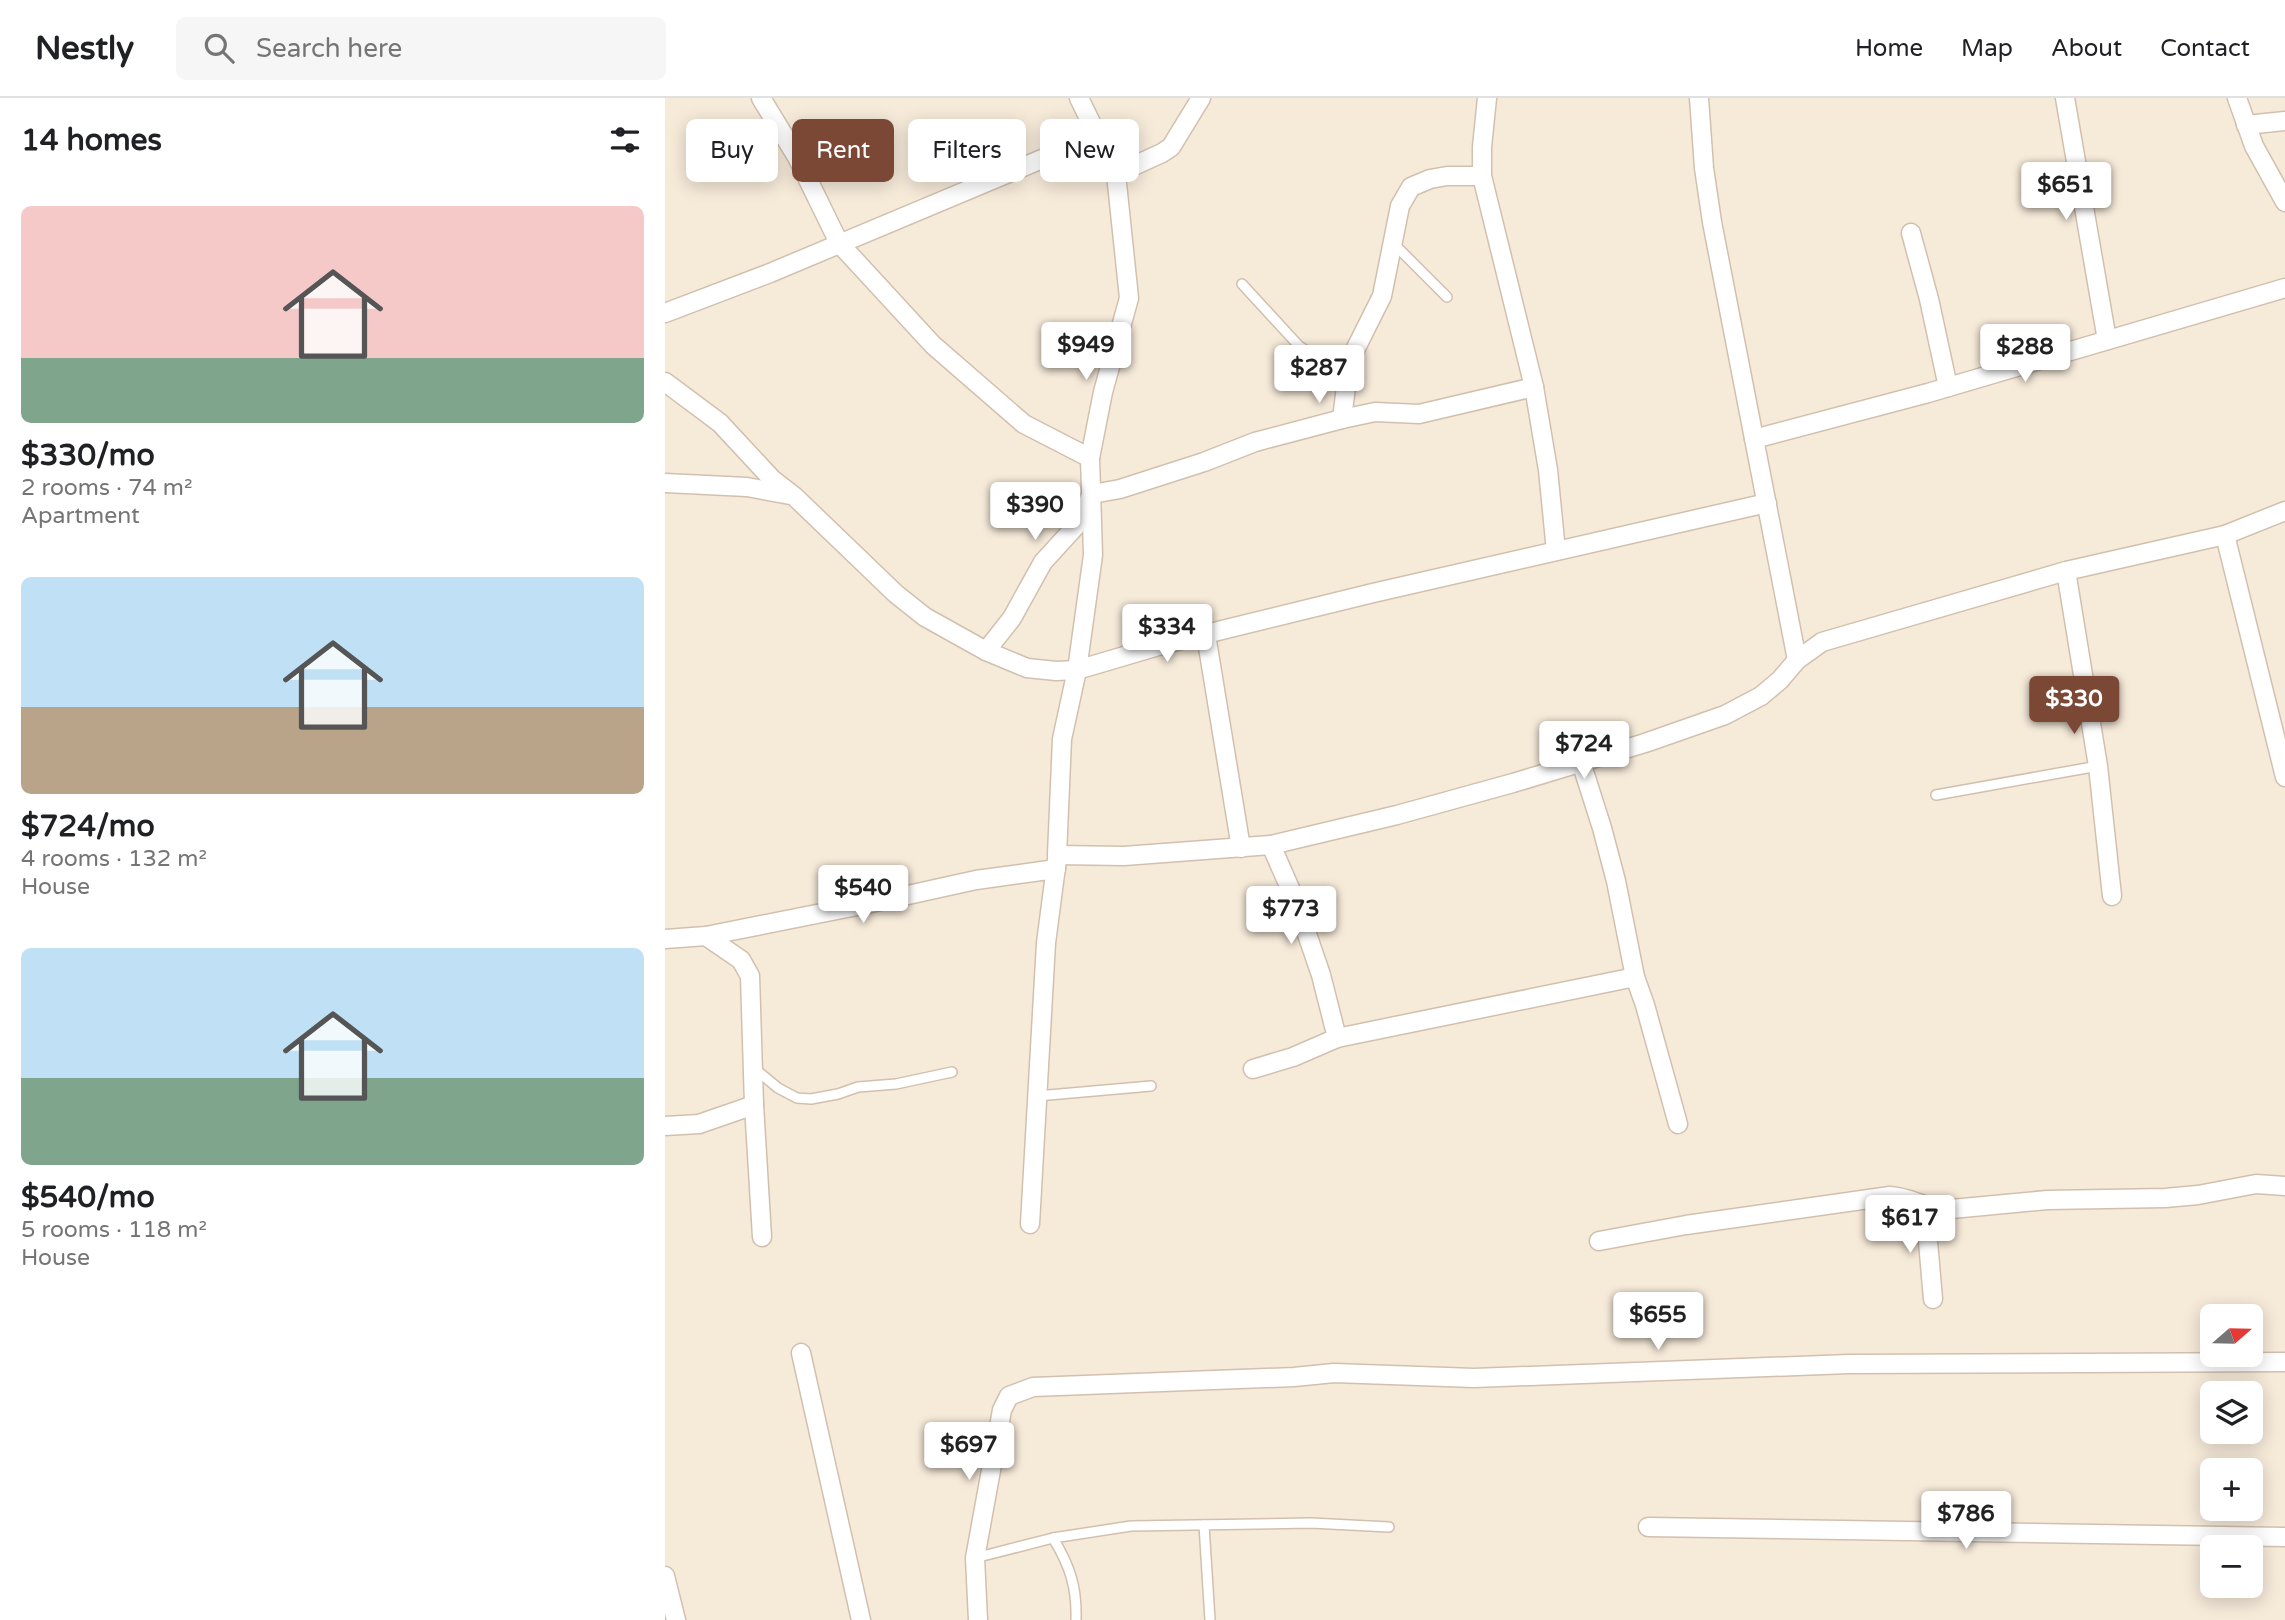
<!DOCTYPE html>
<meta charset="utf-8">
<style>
body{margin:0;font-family:"Varela Round",sans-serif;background:#f6f6f6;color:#202124;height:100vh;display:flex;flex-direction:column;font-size:26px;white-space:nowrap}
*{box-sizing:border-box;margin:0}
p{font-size:23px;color:#757577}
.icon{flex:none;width:38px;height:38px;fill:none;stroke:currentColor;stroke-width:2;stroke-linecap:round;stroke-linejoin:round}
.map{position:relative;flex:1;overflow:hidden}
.drawer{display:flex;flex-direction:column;background:#fff;width:665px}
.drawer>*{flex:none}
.top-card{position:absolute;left:21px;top:21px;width:665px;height:63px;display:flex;gap:14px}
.needle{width:46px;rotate:70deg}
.tools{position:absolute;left:1535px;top:1206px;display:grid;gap:14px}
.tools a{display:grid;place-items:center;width:63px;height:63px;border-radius:10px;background:#fff;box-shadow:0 4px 18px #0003;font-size:35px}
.price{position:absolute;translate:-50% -60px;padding:0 16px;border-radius:7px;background:#fff;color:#222;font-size:23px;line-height:46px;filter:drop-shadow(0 2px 4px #0008)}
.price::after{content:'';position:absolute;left:50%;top:42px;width:21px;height:16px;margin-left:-10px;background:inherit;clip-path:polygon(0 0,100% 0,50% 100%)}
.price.active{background:#7c4836;color:#fff}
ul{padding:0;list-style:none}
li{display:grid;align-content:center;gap:14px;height:371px;padding:0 21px}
li span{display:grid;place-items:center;height:217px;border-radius:10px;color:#555}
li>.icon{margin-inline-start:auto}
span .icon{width:126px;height:126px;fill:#fffc;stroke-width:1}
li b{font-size:30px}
h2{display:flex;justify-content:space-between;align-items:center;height:84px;padding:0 21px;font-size:30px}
.tag{padding:0 24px;border-radius:10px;background:#fff;box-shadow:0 4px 18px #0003;font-size:24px;line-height:63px}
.tag.active{background:#7c4836;color:#fff}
header{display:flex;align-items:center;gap:42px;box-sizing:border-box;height:98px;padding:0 35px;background:#fff;border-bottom:2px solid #e0e0e0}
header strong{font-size:33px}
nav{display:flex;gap:38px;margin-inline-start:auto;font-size:24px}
.search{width:490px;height:63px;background:#f6f6f6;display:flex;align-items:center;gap:18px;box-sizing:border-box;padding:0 24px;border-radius:10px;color:#757577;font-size:26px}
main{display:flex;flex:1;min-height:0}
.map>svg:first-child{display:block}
</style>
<header>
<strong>Nestly</strong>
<div class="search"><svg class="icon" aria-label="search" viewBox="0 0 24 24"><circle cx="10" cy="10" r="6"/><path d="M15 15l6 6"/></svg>Search here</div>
<nav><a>Home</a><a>Map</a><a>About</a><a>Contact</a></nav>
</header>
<main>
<section class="drawer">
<h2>14 homes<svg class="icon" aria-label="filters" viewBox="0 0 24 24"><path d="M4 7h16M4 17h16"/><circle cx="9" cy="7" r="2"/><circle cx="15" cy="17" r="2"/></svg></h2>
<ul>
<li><span style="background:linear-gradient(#f6c9c9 70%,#7fa58c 0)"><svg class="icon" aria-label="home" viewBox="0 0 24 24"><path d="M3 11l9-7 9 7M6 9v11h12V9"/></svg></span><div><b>$330/mo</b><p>2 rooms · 74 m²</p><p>Apartment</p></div></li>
<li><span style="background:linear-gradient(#bfe0f5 60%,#b9a48a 0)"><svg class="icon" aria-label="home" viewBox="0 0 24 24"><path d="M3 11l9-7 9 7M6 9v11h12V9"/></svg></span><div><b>$724/mo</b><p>4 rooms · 132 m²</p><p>House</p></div></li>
<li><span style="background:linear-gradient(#bfe0f5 60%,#7fa58c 0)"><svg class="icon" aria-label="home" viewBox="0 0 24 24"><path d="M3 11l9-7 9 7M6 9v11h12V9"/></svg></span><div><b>$540/mo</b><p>5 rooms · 118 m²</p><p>House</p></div></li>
</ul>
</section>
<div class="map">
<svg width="1620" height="1522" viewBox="0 0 1620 1522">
<rect width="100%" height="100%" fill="#fef7eb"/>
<!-- residential -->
<path fill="#f6ead9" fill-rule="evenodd" d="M0,0H1620V1522H0ZM1547,1218H1586V1256H1547ZM1547,1295H1586V1334H1547ZM1547,1372H1586V1410H1547ZM1547,1449H1586V1488H1547Z"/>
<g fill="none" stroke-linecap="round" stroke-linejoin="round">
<defs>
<g id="lane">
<path d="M728,145L782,199"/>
<path d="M577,186L634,248L647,256L684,264"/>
<path d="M1271,697L1433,668"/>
<path d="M90,971L113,990L132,1000L146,1001L173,996L193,989L231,986L287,974"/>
<path d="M372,998L486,988"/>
<path d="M539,1427L545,1522"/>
<path d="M388,1440C405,1468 412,1489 411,1522"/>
<path d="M310,1460L388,1440L466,1428L646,1425L724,1429"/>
</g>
<g id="street">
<path d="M96,0L132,59L174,145L268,247L359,326L425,360"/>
<path d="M414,0L451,76L464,200L438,294L425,360L428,457L412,572L397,641L392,757L459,758L606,747L732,717L848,685L980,645L1060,617L1096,598L1115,582L1132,562L1157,544L1401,473L1560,437L1620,413"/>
<path d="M822,0L817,49V78L869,289L883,372L891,453"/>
<path d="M1034,0L1039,70L1047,124L1132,562"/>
<path d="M1400,0L1442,242"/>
<path d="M1572,0L1589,48L1620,104"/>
<path d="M1581,27L1620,23"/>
<path d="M451,76L497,55L506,49L536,0"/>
<path d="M1246,135L1264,201L1283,289"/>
<path d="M0,215L105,175L377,61L442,57"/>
<path d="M0,284L55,325L107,381L129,398L231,496L260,519L321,553L362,570L391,573L412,572L500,546L708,495L1102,405"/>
<path d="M677,321L684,264L717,198L735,108L746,89L765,81L782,78H817"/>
<path d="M1089,341L1263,295L1620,190"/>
<path d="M0,385L82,389L125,397"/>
<path d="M1560,437L1620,679"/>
<path d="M1401,473L1433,668L1447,798"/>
<path d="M541,537L576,750"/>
<path d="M321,553L347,520L378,464L410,429L427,396L455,391L539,364L590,344L677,321L710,314L754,316L869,289"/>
<path d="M916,664L937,730L951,783L970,879L980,907L1013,1026"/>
<path d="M606,747L631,804L656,877L672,940"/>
<path d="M41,838L76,862L85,878L89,1007L97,1139"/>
<path d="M0,841L41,838L202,806L311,782L391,771"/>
<path d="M588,971L628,959L672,940L970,879"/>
<path d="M0,1028L34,1026L89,1007"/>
<path d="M1260,1109L1268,1201"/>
<path d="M365,1126L381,845L392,761"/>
<path d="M934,1143L1021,1127L1225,1098C1243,1099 1258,1108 1276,1112L1382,1102L1500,1100L1533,1097L1591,1086L1620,1088"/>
<path d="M136,1255L196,1522"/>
<path d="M983,1429L1620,1439"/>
<path d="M0,1478L11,1522"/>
<path d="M313,1522L310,1460L337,1312L344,1298L368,1289L629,1279L669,1275L809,1280L1184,1266L1620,1264"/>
</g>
</defs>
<!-- lane casing -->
<use href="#lane" stroke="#d2c0af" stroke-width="12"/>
<!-- street casing -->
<use href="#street" stroke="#d2c0af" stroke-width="21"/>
<!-- lane -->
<use href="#lane" stroke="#fff" stroke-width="9"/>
<!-- street -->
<use href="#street" stroke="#fff" stroke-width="18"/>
</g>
</svg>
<div class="tools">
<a><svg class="needle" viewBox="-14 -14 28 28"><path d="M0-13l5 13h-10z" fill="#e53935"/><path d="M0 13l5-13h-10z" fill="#757577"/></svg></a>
<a><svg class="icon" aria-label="layers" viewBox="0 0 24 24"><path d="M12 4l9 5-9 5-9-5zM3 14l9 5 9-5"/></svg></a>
<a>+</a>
<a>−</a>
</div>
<b class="price" style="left:1401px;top:124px">$651</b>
<b class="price" style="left:421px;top:284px">$949</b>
<b class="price" style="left:1360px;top:286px">$288</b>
<b class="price" style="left:654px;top:307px">$287</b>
<b class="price" style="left:370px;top:444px">$390</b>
<b class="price" style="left:502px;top:566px">$334</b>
<b class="price active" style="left:1409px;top:638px">$330</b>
<b class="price" style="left:919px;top:683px">$724</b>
<b class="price" style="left:198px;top:827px">$540</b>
<b class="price" style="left:626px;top:848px">$773</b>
<b class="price" style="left:1245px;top:1157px">$617</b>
<b class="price" style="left:993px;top:1254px">$655</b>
<b class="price" style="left:304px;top:1384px">$697</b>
<b class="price" style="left:1301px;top:1453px">$786</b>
<div class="top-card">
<a class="tag">Buy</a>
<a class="tag active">Rent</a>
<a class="tag">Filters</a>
<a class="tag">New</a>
</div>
</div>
</main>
